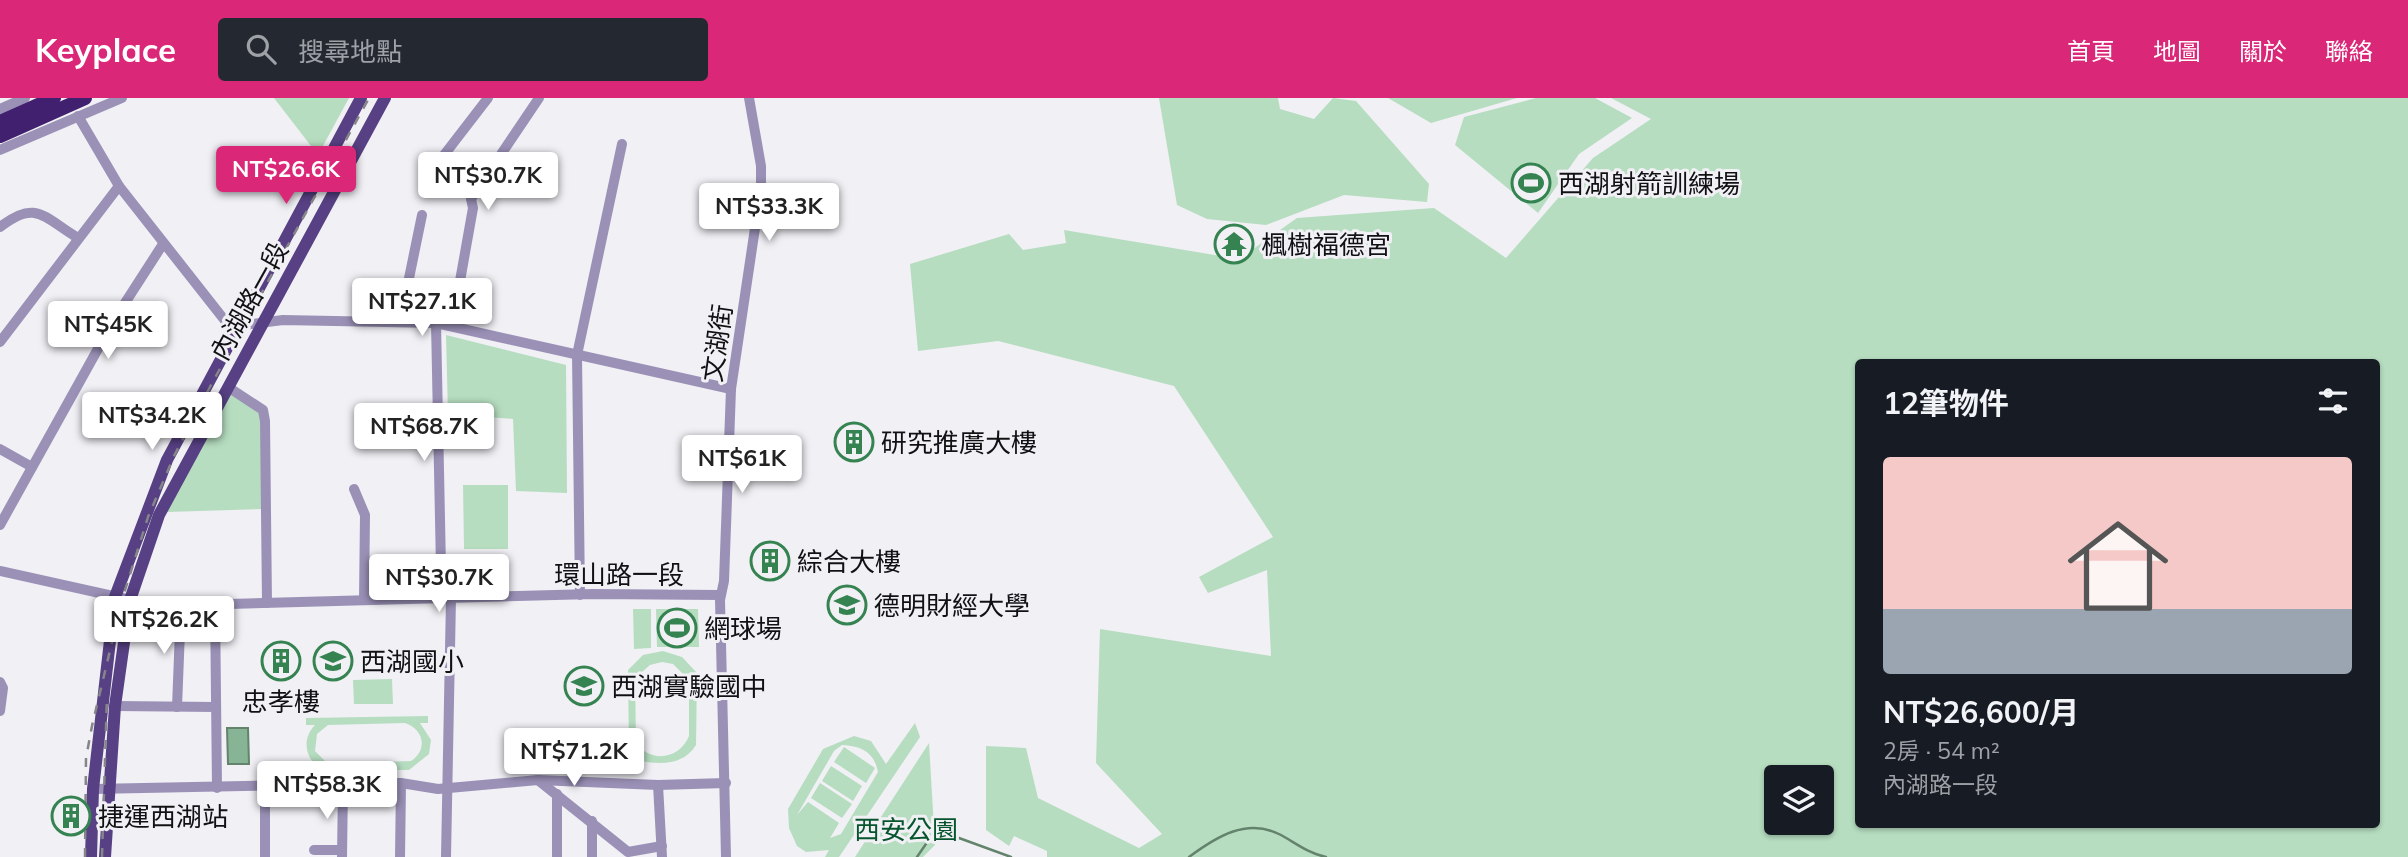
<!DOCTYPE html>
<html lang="zh-TW">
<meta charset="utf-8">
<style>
body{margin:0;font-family:Mulish,"Noto Sans TC",sans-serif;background:#242831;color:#f1f3f6;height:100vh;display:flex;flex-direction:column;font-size:26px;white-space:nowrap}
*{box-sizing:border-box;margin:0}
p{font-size:23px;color:#9ea1a6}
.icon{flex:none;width:38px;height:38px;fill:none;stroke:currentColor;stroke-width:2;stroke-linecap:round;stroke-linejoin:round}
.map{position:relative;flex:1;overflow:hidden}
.details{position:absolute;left:1855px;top:261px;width:525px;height:469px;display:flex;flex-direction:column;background:#171b24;border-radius:7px;box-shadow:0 2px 5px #0004}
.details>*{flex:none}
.controls{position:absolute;left:1764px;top:667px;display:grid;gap:14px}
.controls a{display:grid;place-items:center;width:70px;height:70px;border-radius:7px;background:#171b24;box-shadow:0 2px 5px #0004;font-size:35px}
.price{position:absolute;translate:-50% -60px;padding:0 16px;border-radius:7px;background:#fff;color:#222;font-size:23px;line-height:46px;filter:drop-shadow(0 2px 4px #0008)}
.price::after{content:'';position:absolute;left:50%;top:42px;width:21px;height:16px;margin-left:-10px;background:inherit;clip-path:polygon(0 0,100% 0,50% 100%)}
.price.selected{background:#db2777;color:#fff}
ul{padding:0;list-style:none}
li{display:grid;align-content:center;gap:14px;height:371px;padding:0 28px}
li+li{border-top:2px solid #363941}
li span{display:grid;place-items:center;height:217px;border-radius:7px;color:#555}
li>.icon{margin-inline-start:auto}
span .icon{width:126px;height:126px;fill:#fffc;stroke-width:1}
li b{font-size:30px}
h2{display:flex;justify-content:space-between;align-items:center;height:84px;padding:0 28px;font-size:30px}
header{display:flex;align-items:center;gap:42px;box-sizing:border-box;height:98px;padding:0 35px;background:#db2777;color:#fff}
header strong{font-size:33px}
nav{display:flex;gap:38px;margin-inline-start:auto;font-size:24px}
.search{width:490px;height:63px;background:#242831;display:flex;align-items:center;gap:18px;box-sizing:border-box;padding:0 24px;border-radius:7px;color:#9ea1a6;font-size:26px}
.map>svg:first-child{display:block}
</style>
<header>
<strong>Keyplace</strong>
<div class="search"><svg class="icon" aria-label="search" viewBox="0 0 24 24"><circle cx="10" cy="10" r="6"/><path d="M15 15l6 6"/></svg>搜尋地點</div>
<nav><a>首頁</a><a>地圖</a><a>關於</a><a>聯絡</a></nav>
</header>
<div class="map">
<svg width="2408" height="759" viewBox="0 0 2408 759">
<rect width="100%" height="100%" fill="#f1f0f5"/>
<!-- green -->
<g fill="#b6ddc0" fill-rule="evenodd">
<path d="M274,0H349L318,57Z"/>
<path d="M1159,0H1278L1280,11L1314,21L1333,0L1356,3L1429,86L1427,104L1344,97L1266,127L1207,121L1177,107Z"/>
<path d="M1388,0H1517L1431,25Z"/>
<path d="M1536,0H1595L1632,20L1579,56L1538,115L1455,47L1464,19Z"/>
<path d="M1611,0H2408V759H1047V753L1014,738L1009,748L986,732V648L1026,650L1038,700L1139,750L1162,736L1096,665L1100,531L1271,558L1267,472L1208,495L1199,479L1273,439L1174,288L998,243L918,253L910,166L1009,136L1023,152L1066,145L1064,132L1239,161L1297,120L1434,110L1506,160L1593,60L1651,21ZM1858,264H2376V726H1858ZM1776,679H1822V724H1776Z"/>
<path d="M446,237L566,267L567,395L516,393L513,321L448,316Z"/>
<path d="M232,289L262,308V411L167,414Z"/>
<path d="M463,387H508V451H464Z"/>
<path d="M633,511H651V550L634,551Z"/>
<path d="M656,511H698L699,549H657Z"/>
<path d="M663,553L682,559L697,575L696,647C683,668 659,667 637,662L629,652L628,572L643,557ZM662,564L673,566L689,582V638C680,661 650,666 636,644L635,580L650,567Z"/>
<path d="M392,581L393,606H354L353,582Z"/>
<path d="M428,618V625H420L431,642L429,656L409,672L325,673C306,665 300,642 315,627H306V620ZM405,625C424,631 428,652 411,663L328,666L315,653L317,636L328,627Z"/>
<path d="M915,625L920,639L839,759H825L829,752L806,754L797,748L789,730L788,711L823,651L854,638L871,643L886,666ZM842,647C862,648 874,654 878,674L841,736L830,740L839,725L808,704L797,717L834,653Z"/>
<path d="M929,645L935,747L923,759H855Z"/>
<path d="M844,649L875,670L866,685L834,664Z"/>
<path d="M831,668L862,688L853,703L822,683Z"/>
<path d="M820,685L852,706L842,720L811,700Z"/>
</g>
<!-- water -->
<path fill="#87b494" stroke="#64836d" stroke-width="2" d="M227,630H248L249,666H228Z"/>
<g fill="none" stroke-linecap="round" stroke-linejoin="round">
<!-- stream -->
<g stroke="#64836d" stroke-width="2.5">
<path d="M917,759L928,743L959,740L1011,759"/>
<path d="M1189,759C1216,739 1247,719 1281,737C1297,746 1308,755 1326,759"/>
</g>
<!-- minor -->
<g stroke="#9b91b7" stroke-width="10">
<path d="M0,11L25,0"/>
<path d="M78,18L119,88L230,229L283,222L436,225L731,291"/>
<path d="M0,52L122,0"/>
<path d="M424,83L488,0"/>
<path d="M0,129C36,101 43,119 78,140"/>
<path d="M400,224L422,117"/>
<path d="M0,244L119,88"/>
<path d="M228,289L263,312L265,323L267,505"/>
<path d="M0,351L32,369"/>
<path d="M354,391L365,417L364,502"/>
<path d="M0,427L114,222L163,146"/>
<path d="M0,473L158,508L593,496L720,497"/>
<path d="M580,497L577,257L622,46"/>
<path d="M215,506L217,690"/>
<path d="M0,584L3,590L0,613"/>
<path d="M115,608L216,609"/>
<path d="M177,609L181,507"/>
<path d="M538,682L628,754L662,748"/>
<path d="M658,687L662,759"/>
<path d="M265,688V759"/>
<path d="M93,691L401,685L438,691L538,682L658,687L726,685"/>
<path d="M592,723V759"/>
<path d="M314,752H342"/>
<path d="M342,759L343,687"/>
<path d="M400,759L401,685"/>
<path d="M446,759L451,500L441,470L436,225L444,196L460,183L473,110L471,101L539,0"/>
<path d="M557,759V696"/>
<path d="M726,759L720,502L724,483L731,291L761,90V68L749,0"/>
</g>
<!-- major -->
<g stroke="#574083" stroke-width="12">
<path d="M91,759L93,691L115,499L167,362L361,0"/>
<path d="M105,759L115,608L130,502L159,417L385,0"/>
</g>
<!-- highway -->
<g stroke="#41216f" stroke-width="14">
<path d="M0,24L54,0"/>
<path d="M0,38L85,0"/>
</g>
<!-- rail -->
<g stroke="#868589" stroke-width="2.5" stroke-dasharray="9 9" stroke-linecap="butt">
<path d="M85,759L86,660L92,628L122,502L148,419L174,358L211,287L369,0"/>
<path d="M102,759L107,598"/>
</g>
</g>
<!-- icons -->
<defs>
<symbol id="stadium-ring" viewBox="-11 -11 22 22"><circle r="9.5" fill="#f1f0f5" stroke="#368352" stroke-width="1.5"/><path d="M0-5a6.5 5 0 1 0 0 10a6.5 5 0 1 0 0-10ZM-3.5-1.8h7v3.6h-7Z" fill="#368352"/></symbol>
<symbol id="temple-ring" viewBox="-11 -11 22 22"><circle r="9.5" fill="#f1f0f5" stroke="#368352" stroke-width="1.5"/><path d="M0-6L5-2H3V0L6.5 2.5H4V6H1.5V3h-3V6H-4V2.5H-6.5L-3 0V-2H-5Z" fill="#368352"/></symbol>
<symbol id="building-ring" viewBox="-11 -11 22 22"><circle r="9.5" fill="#f1f0f5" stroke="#368352" stroke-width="1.5"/><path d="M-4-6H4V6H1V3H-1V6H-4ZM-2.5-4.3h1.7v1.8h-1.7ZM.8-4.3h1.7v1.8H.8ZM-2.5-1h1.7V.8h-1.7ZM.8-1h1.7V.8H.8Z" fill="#368352"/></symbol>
<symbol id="university-ring" viewBox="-11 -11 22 22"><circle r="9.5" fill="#f1f0f5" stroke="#368352" stroke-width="1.5"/><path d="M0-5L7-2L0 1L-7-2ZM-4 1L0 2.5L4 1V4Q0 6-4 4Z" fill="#368352"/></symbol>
<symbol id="school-ring" viewBox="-11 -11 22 22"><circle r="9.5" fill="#f1f0f5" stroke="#368352" stroke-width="1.5"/><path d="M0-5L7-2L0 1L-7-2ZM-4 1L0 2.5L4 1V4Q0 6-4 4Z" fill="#368352"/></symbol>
</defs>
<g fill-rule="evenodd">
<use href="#stadium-ring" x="1509" y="63" width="44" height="44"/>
<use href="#temple-ring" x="1212" y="124" width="44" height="44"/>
<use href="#building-ring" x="832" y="322" width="44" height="44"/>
<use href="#building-ring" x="748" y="441" width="44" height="44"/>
<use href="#university-ring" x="825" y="485" width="44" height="44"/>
<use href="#stadium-ring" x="655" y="508" width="44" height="44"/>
<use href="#building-ring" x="259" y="541" width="44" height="44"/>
<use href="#school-ring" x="311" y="541" width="44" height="44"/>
<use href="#school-ring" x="562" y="566" width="44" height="44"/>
<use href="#building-ring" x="49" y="696" width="44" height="44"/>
</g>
<g text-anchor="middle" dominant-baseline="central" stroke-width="6" stroke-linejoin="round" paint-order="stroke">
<!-- poi labels -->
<g font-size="26" fill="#111113" stroke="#f1f0f5" text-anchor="start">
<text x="1558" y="85">西湖射箭訓練場</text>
<text x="1261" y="146">楓樹福德宮</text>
<text x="881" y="344">研究推廣大樓</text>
<text x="797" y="463">綜合大樓</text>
<text x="874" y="507">德明財經大學</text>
<text x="704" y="530">網球場</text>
<text x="360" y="563">西湖國小</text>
<text x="611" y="588">西湖實驗國中</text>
<text x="281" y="603" text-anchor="middle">忠孝樓</text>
<text x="98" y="718">捷運西湖站</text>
</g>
<!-- street labels -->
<g font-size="26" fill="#111113" stroke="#f1f0f5">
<text transform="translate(249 203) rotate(-61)">內湖路一段</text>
<text transform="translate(717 245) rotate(-82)">文湖街</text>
<text x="619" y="476">環山路一段</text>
</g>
<!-- park labels -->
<g font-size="26" fill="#07552c" stroke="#f1f0f5">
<text x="906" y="731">西安公園</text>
</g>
</g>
</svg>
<div class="controls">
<a><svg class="icon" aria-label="layers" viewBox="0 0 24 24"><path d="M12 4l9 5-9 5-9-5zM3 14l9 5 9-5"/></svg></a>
</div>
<b class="price selected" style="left:286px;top:108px">NT$26.6K</b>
<b class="price" style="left:488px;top:114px">NT$30.7K</b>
<b class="price" style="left:769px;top:145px">NT$33.3K</b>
<b class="price" style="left:422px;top:240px">NT$27.1K</b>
<b class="price" style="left:108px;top:263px">NT$45K</b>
<b class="price" style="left:152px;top:354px">NT$34.2K</b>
<b class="price" style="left:424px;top:365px">NT$68.7K</b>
<b class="price" style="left:742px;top:397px">NT$61K</b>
<b class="price" style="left:439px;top:516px">NT$30.7K</b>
<b class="price" style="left:164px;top:558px">NT$26.2K</b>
<b class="price" style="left:574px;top:690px">NT$71.2K</b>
<b class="price" style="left:327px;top:723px">NT$58.3K</b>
<section class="details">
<h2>12筆物件<svg class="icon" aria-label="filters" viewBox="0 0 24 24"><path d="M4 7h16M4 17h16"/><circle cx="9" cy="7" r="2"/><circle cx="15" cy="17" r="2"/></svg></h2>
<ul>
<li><span style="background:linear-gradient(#f6c9c9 70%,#9aa5b1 0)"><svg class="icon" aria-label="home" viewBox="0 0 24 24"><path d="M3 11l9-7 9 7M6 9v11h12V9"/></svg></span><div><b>NT$26,600/月</b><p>2房 · 54 m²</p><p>內湖路一段</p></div></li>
</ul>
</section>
</div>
